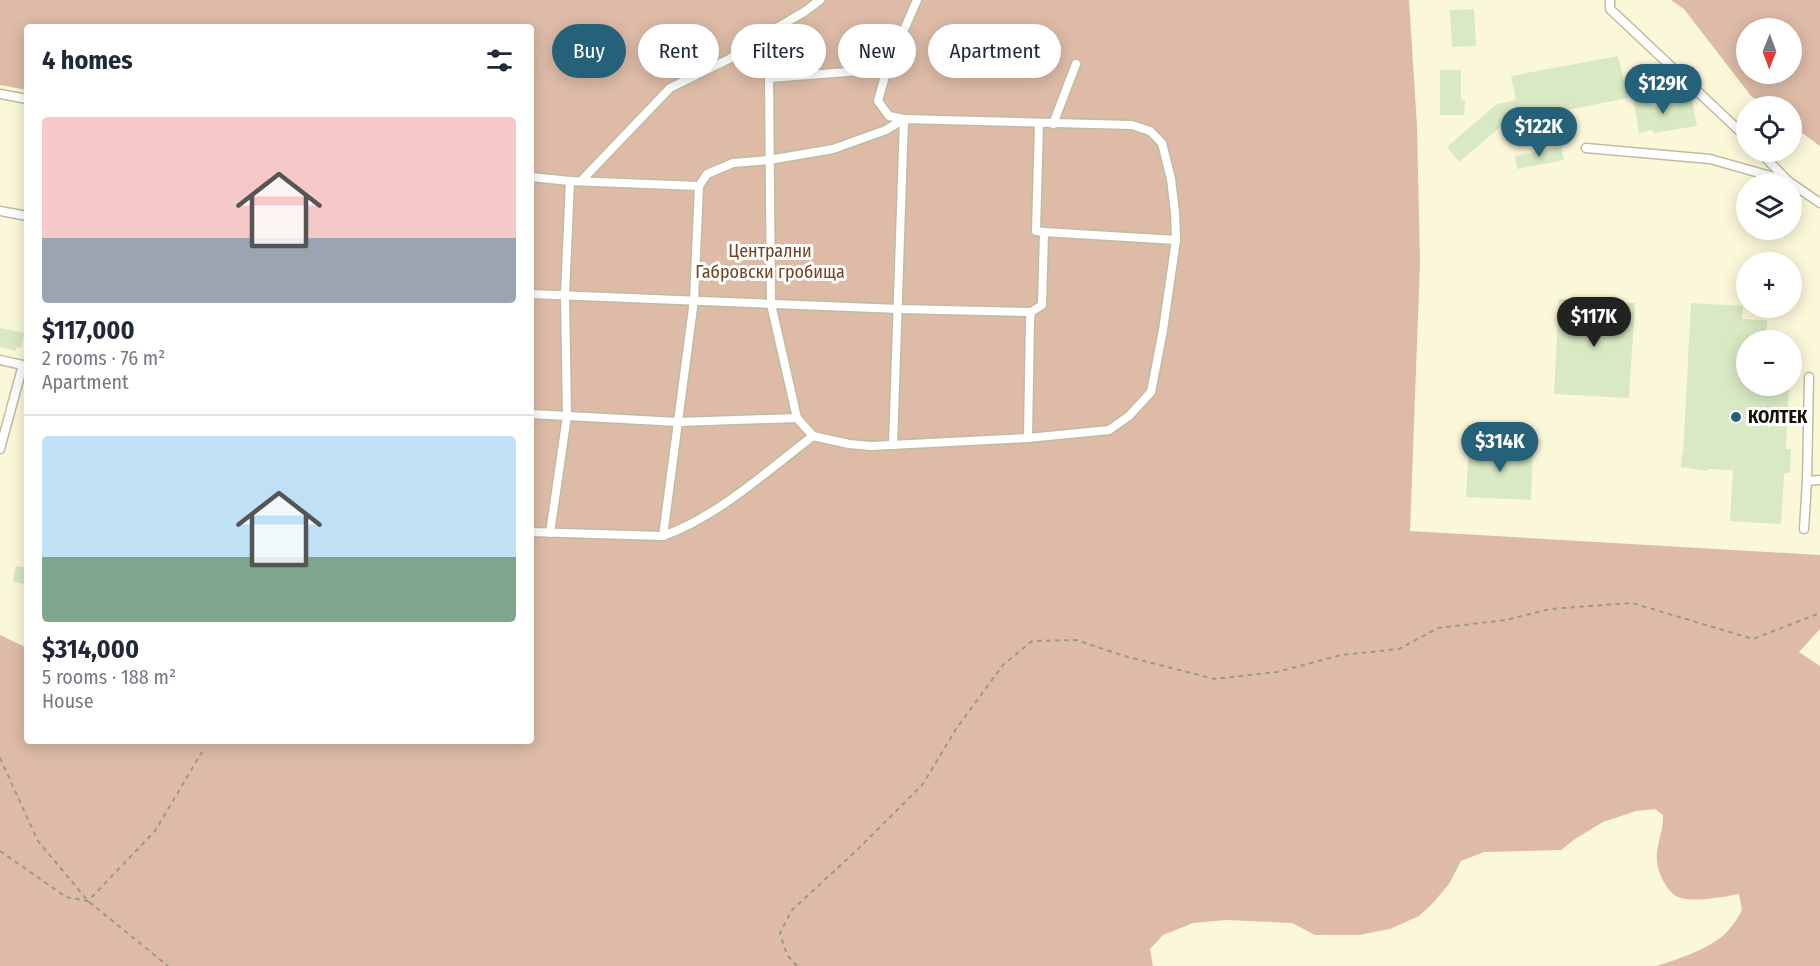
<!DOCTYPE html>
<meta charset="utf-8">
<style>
body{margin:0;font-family:"Fira Sans Condensed",sans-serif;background:#f6f6f7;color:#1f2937;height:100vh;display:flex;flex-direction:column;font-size:22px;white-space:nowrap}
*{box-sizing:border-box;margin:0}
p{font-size:20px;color:#747a83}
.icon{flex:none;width:33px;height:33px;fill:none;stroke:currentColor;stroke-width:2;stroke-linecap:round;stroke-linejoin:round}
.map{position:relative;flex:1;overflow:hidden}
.panel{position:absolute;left:24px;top:24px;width:510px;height:720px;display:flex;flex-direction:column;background:#fff;border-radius:6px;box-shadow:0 3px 15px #0003}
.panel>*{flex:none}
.top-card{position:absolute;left:552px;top:24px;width:570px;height:54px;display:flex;gap:12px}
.needle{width:39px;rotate:181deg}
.buttons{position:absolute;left:1736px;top:18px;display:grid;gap:12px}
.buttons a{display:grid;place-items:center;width:66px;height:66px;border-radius:50%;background:#fff;box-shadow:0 3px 15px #0003;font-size:30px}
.price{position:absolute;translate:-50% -51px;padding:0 14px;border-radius:21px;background:#256279;color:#fff;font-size:20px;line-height:39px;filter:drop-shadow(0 2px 3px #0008)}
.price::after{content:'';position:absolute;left:50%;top:36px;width:18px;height:14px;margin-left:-9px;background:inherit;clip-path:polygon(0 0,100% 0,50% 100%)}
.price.selected{background:#222;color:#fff}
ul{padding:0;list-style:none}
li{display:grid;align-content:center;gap:12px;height:318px;padding:0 18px}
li+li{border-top:2px solid #e0e1e3}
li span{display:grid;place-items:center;height:186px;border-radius:6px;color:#555}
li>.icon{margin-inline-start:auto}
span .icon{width:108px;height:108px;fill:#fffc;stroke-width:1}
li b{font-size:26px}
h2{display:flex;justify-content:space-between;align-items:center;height:72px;padding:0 18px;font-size:26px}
.chip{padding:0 21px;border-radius:27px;background:#fff;box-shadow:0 3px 15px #0003;font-size:21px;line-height:54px}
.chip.selected{background:#256279;color:#fff}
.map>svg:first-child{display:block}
</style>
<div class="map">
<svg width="1820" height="966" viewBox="0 0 1820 966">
<rect width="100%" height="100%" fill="#fbf8da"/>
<!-- green -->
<g fill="#ddbba7" fill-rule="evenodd">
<path d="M0,0H1409L1417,126L1420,263L1410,531L1820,555V629L1799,652L1820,666V966H1656C1679,959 1717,947 1732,926C1736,921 1739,915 1742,910L1739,894C1723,897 1693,903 1678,897C1667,892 1658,873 1657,862C1655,847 1664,830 1663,815L1655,809L1636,811L1603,822L1575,839L1561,850L1484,852L1461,861L1449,884L1433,903L1419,916L1390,929L1359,935H1315L1292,923L1226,920L1193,923L1163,935L1150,949L1153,966H0V635L27,648V741H531V27H27V90L0,85Z"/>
<path d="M1671,0H1820V146L1791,125V106H1765L1751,96L1684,9ZM1791,28V74H1746V28Z"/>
</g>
<!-- building -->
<g fill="#d8e9c3">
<path d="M1474,9L1476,46L1452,47L1450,10Z"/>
<path d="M1618,56L1628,98L1506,122L1459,162L1447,147L1497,104L1516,100L1511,76Z"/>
<path d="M1440,70H1461V101L1465,100L1464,115H1440Z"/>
<path d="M1651,93L1653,106L1692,100L1697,126L1653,133L1652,130L1639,133L1633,96Z"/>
<path d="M1561,147L1564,160L1517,169L1515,156Z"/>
<path d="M1559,299L1635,303L1629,398L1554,394Z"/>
<path d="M1691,303L1743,306L1742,319L1767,320L1766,340H1746V386H1789L1786,449H1791L1790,473H1784L1781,524L1730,521L1733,470L1708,469V471L1681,467L1682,454L1683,455Z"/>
<path d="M0,328L24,333L21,348L16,347V351L0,347Z"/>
<path d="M1469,445L1533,449L1531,500L1466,497Z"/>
<path d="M16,566L27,568L25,584L13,582Z"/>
</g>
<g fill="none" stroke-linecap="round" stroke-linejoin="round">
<defs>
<g id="lane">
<path d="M1610,0V9L1746,137"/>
<path d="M775,29L769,78L771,304L797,418L813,436L849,444L871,446L1028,438L1030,320L1031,312L1042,305L1044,232L1036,231L1039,124"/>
<path d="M769,78L887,69"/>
<path d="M0,94L27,99"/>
<path d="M1053,124L1076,64"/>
<path d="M1586,148L1710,159L1788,181"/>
<path d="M1760,152L1788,181L1820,203"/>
<path d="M531,177L570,181L699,186L707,174L733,163L769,160L833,149L886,130L904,119L1132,125L1150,131L1162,143L1171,179L1175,212L1176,240L1163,330L1151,392L1129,416L1109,430L1028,438"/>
<path d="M581,181L670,88L729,59L775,29L804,12L820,0"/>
<path d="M0,211L27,216"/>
<path d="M1044,232L1176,240"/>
<path d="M531,294L899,309L1031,312"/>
<path d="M0,360L27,366"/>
<path d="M1809,377L1807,481L1820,480"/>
<path d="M531,414L678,422L797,418"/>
<path d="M893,445L904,119L889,116L878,101L887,69L917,0"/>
<path d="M0,449L23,365"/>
<path d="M1804,529L1807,481"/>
<path d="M531,532L663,536C717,517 767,471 813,436"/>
<path d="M550,533L567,416L565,295L570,181"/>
<path d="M663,536L694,300L699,186"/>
</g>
</defs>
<!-- lane casing -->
<use href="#lane" stroke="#bfbc9f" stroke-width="11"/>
<!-- path -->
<g stroke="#9b9984" stroke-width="2" stroke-dasharray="4.5 4.5" stroke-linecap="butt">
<path d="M0,758L38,841L88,901L168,966"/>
<path d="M0,851L66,897L88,901L155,831L202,752"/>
<path d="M797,966L787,955L780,933L792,910L856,851L923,784L956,729L1003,665L1032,641L1076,640L1128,657L1215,679L1277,672L1341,655L1399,649L1438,628L1506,620L1550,609L1632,603L1753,639L1820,613"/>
</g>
<!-- lane -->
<use href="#lane" stroke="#fff" stroke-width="8"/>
</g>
<!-- markers -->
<circle fill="#256279" stroke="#fff" stroke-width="2" cx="1736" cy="417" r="6"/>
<g text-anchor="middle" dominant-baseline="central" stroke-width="6" stroke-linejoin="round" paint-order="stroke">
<!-- park labels -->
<g font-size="18" fill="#744221" stroke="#fff">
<text x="770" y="251">Централни<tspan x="770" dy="21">Габровски гробища</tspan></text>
</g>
<!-- poi labels -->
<g font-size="18" font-weight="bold" fill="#141309" stroke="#fff" text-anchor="start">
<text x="1748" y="417">КОЛТЕК</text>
</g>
</g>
</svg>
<div class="buttons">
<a><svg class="needle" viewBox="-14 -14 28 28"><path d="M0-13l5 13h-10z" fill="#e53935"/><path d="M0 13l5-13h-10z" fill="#747a83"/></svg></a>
<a><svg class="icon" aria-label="locate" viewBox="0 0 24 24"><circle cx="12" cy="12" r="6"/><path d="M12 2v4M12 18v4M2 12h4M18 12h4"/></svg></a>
<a><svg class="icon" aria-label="layers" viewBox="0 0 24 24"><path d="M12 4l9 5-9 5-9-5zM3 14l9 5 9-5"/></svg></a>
<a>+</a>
<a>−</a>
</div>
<b class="price" style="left:1663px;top:115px">$129K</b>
<b class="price" style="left:1539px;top:158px">$122K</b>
<b class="price selected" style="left:1594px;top:348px">$117K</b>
<b class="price" style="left:1500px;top:473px">$314K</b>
<div class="top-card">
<a class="chip selected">Buy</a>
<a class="chip">Rent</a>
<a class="chip">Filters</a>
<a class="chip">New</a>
<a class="chip">Apartment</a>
</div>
<section class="panel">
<h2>4 homes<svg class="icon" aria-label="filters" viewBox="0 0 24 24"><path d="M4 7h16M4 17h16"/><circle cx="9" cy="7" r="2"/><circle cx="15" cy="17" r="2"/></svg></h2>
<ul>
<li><span style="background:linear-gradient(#f6c9c9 65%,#9aa5b1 0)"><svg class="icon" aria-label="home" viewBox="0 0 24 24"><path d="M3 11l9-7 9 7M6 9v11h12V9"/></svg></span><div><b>$117,000</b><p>2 rooms · 76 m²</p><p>Apartment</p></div></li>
<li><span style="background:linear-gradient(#bfe0f5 65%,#7fa58c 0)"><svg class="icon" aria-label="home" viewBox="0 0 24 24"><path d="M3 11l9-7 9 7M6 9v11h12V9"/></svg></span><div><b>$314,000</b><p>5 rooms · 188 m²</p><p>House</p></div></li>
</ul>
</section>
</div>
